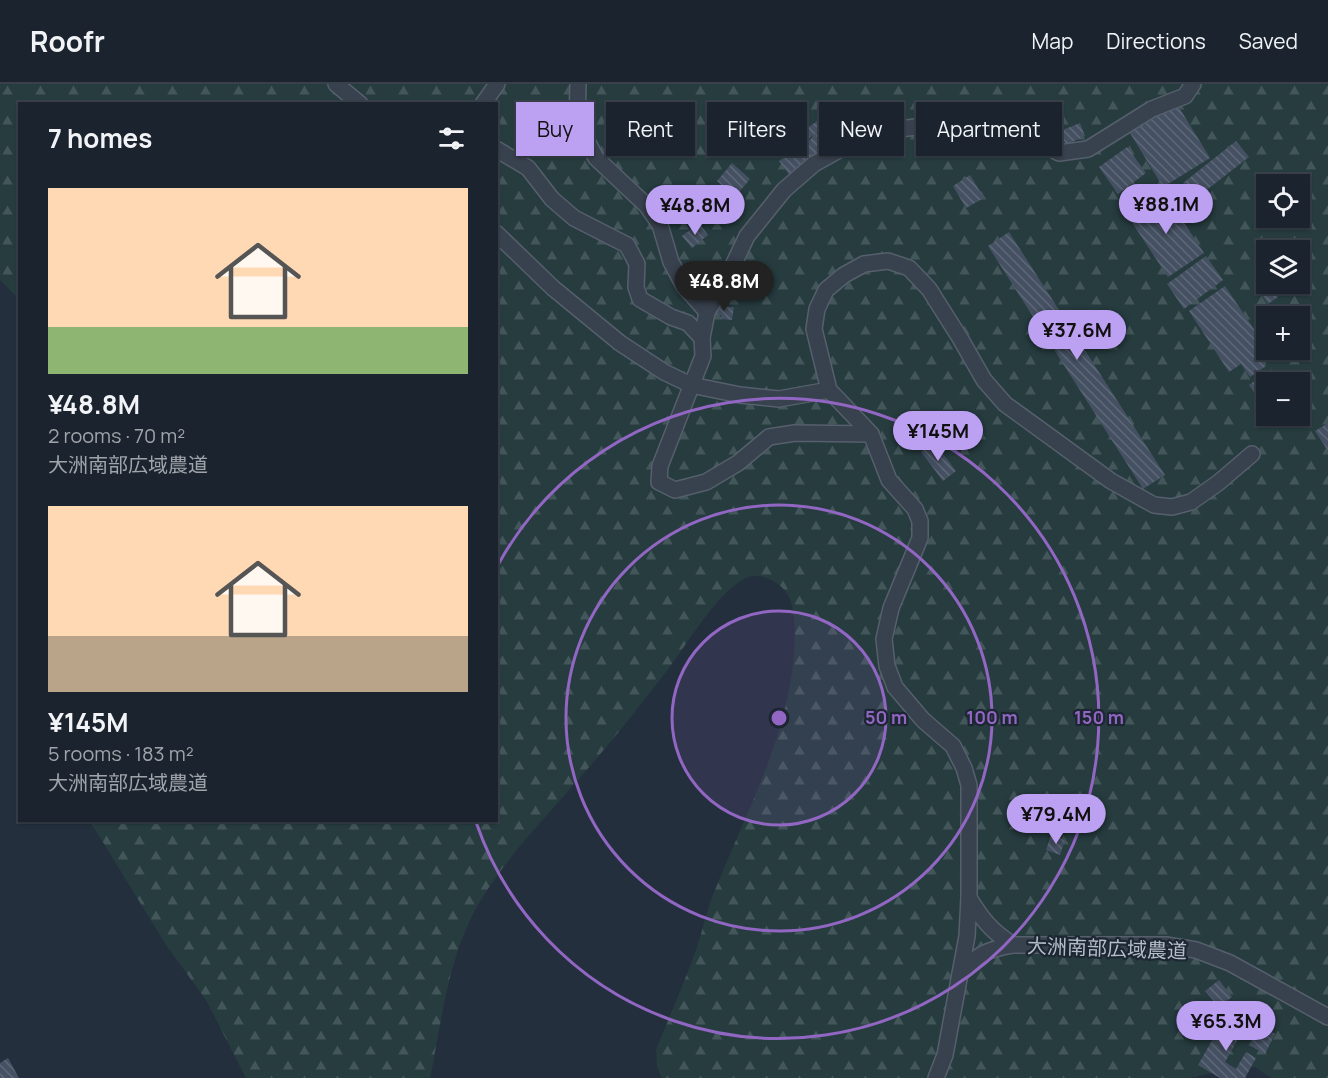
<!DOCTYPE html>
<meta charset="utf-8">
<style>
body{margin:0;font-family:Manrope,"Noto Sans JP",sans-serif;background:#282f3a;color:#f1f3f6;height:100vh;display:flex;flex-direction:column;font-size:22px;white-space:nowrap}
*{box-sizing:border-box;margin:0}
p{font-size:20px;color:#a0a4aa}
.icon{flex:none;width:33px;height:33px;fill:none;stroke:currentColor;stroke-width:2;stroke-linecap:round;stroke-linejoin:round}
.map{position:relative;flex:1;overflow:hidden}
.side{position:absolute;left:18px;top:18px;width:480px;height:720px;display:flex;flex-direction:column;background:#1b232e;border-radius:0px;box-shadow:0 2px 4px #0004,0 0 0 2px #39404a}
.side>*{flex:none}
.guide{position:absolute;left:516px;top:18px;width:570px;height:54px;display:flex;gap:12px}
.tools{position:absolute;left:1256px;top:90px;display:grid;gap:12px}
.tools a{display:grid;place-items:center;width:54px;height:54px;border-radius:0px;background:#1b232e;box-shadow:0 2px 4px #0004,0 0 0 2px #39404a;font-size:30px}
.price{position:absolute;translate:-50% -51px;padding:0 14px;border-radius:21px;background:#bca0f2;color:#111;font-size:20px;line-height:39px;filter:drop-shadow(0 2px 3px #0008)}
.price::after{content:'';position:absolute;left:50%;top:36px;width:18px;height:14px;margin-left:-9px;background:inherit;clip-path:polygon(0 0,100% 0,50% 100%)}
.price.selected{background:#222;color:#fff}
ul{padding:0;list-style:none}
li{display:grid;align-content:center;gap:12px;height:318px;padding:0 30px}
li span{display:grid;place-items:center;height:186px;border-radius:0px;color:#555}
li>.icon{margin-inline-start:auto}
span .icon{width:108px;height:108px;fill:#fffc;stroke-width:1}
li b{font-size:26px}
h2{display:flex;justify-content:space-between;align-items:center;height:72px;padding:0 30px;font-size:26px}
.pill{padding:0 21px;border-radius:0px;background:#1b232e;box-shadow:0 2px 4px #0004,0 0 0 2px #39404a;font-size:21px;line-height:54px}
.pill.selected{background:#bca0f2;color:#111}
header{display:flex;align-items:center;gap:36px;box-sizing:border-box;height:84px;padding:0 30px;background:#1b232e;border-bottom:2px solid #39404a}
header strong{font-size:28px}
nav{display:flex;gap:33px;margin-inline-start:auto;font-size:21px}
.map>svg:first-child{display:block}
</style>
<header>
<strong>Roofr</strong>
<nav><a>Map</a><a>Directions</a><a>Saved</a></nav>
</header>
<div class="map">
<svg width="1328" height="994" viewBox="0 0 1328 994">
<defs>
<pattern id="forest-firs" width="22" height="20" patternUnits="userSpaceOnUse" patternTransform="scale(1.5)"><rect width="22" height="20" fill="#263c3f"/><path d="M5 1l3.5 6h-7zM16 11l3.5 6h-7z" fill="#435659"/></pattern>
<pattern id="building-back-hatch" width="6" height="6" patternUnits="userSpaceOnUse" patternTransform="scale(1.5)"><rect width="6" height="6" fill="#455162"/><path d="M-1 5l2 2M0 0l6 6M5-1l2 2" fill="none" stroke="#5d6877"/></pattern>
</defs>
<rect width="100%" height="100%" fill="#242f3e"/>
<!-- forest -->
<path fill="url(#forest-firs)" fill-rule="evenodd" d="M0,0H1328V994H1271L1255,983L1225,986L1189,994H662L657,983L656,966C669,933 684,900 696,866C703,846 707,825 715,806C746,728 788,653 794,569C795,551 796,530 789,513C783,499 760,487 746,494C715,509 685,565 662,593C634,629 606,665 575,699C538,742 497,783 471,834C447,883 441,941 430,994H246L206,916L166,861L90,737L496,736V20H20L19,215L0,196ZM1266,100H1299V134H1266ZM1266,166H1299V200H1266ZM1266,232H1299V266H1266ZM1266,298H1299V332H1266Z"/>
<!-- building -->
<g fill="url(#building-back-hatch)">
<path d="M1177,20L1210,74L1163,103L1130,49Z"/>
<path d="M826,31L835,44L826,50L822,45L805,57L800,49Z"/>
<path d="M1080,39L1085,52L1066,61L1060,47Z"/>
<path d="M822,47L833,62L791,93L779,77L793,67L789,61L800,54L804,60Z"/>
<path d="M1236,57L1249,73L1195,115L1183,99Z"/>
<path d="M1127,63L1146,89L1118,110L1099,83Z"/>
<path d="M732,79L750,95L735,113L717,97Z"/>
<path d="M970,91L984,114L966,124L953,102Z"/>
<path d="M1165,110L1204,169L1168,193L1129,134Z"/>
<path d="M699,139L708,151L692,164L682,152Z"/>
<path d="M1009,148L1165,391L1143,405L988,162Z"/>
<path d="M1206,172L1223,196L1184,225L1167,200Z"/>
<path d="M1281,200H1297L1298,201L1286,208Z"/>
<path d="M1271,201L1278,213L1268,220L1260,208Z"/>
<path d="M1225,202L1266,263L1258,269L1266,282L1250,293L1241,280L1229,288L1189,227Z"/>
<path d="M713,222L734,223L732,236L721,235V231L713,230Z"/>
<path d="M1272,285L1281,298H1266V326L1249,301Z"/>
<path d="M1328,339V367L1315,347Z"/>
<path d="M934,358L956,387L943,397L921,368Z"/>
<path d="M1051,751L1065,756L1060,771L1046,766Z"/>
<path d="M1219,896L1232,913L1219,923L1205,907Z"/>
<path d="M1227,930L1246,941L1225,978L1236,985L1246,968L1256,974L1245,994H1220L1198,981Z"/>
<path d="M1259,942L1275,950L1265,970L1249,961Z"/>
<path d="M8,974L19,994H0V979Z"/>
</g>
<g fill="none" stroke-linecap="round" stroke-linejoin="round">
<defs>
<g id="minor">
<path d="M336,0L360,20"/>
<path d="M578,0L577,38L596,74L647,122L660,141L671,178L684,202L707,228"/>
<path d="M483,20L497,0"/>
<path d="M496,65L528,84L552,115L574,134L627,161L637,180L636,203L640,215L671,233L688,239L702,254"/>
<path d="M496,149L553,204L620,259L664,288L691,301L740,311L779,315L829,306"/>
<path d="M871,350L795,349L769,353L738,379L706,398L675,406L659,398L660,382L703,272L702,254L707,228L725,198L747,152L784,106L814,80L850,60L885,47L969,36H997L1059,69L1088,65L1152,25L1185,12L1193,0"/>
<path d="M1013,861H1166L1196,866L1230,879L1328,933"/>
<path d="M960,890C979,869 986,866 1013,861C991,847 982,835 969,814"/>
<path d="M936,994L945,971L967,852L969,814V701L964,684L953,662L923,636L895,603L887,582L884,555L891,524L920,454V437L915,425L889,396L871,350L829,306L814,245L817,225L826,206L844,191L864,180L888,177L909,184L929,205L960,254L984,296L1005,320L1111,397L1154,421L1172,423L1191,418L1218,399L1252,370"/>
</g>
</defs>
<!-- minor casing -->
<use href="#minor" stroke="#565f6c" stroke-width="18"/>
<!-- minor -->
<use href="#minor" stroke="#38414e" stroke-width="15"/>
</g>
<!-- distance rings -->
<circle cx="779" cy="634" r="107" fill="#9266c3" fill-opacity=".12"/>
<g fill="none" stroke="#9266c3" stroke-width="3">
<circle cx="779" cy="634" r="107"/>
<circle cx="779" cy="634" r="213"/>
<path d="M498 481A320 320 0 1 1 476 738"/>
</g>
<g text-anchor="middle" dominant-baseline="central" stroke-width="4.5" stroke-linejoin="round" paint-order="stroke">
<!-- street labels -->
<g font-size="20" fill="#b4bcc9" stroke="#1d2633">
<text transform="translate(1107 864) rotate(2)">大洲南部広域農道</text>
</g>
</g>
<circle cx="779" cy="634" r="9" fill="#9266c3" stroke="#1d2633" stroke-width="3"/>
<g font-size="18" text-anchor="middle" font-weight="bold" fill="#9266c3" stroke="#1d2633" stroke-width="4.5" stroke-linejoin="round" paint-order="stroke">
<text x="886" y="640">50 m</text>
<text x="992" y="640">100 m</text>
<text x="1099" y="640">150 m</text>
</g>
</svg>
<div class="tools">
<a><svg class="icon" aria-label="locate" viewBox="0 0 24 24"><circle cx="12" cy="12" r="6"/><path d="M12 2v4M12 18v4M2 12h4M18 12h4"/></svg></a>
<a><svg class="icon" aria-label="layers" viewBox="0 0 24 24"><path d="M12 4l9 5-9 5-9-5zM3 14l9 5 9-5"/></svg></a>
<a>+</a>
<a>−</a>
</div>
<b class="price" style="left:1166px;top:151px">¥88.1M</b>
<b class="price" style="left:695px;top:152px">¥48.8M</b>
<b class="price selected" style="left:724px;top:228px">¥48.8M</b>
<b class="price" style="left:1077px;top:277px">¥37.6M</b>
<b class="price" style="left:938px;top:378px">¥145M</b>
<b class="price" style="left:1056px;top:761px">¥79.4M</b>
<b class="price" style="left:1226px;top:968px">¥65.3M</b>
<div class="guide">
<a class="pill selected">Buy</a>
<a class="pill">Rent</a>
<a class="pill">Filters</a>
<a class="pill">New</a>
<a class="pill">Apartment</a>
</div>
<section class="side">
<h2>7 homes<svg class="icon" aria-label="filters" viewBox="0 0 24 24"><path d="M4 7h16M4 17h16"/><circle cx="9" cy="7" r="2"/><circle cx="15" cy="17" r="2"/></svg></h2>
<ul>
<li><span style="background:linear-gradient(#ffd9b3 75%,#8fb573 0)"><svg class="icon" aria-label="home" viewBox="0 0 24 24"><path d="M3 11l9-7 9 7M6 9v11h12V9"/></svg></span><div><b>¥48.8M</b><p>2 rooms · 70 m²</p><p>大洲南部広域農道</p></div></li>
<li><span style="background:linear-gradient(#ffd9b3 70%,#b9a48a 0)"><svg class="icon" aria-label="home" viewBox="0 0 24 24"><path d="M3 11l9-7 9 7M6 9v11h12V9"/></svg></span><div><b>¥145M</b><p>5 rooms · 183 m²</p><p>大洲南部広域農道</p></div></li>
</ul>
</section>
</div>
